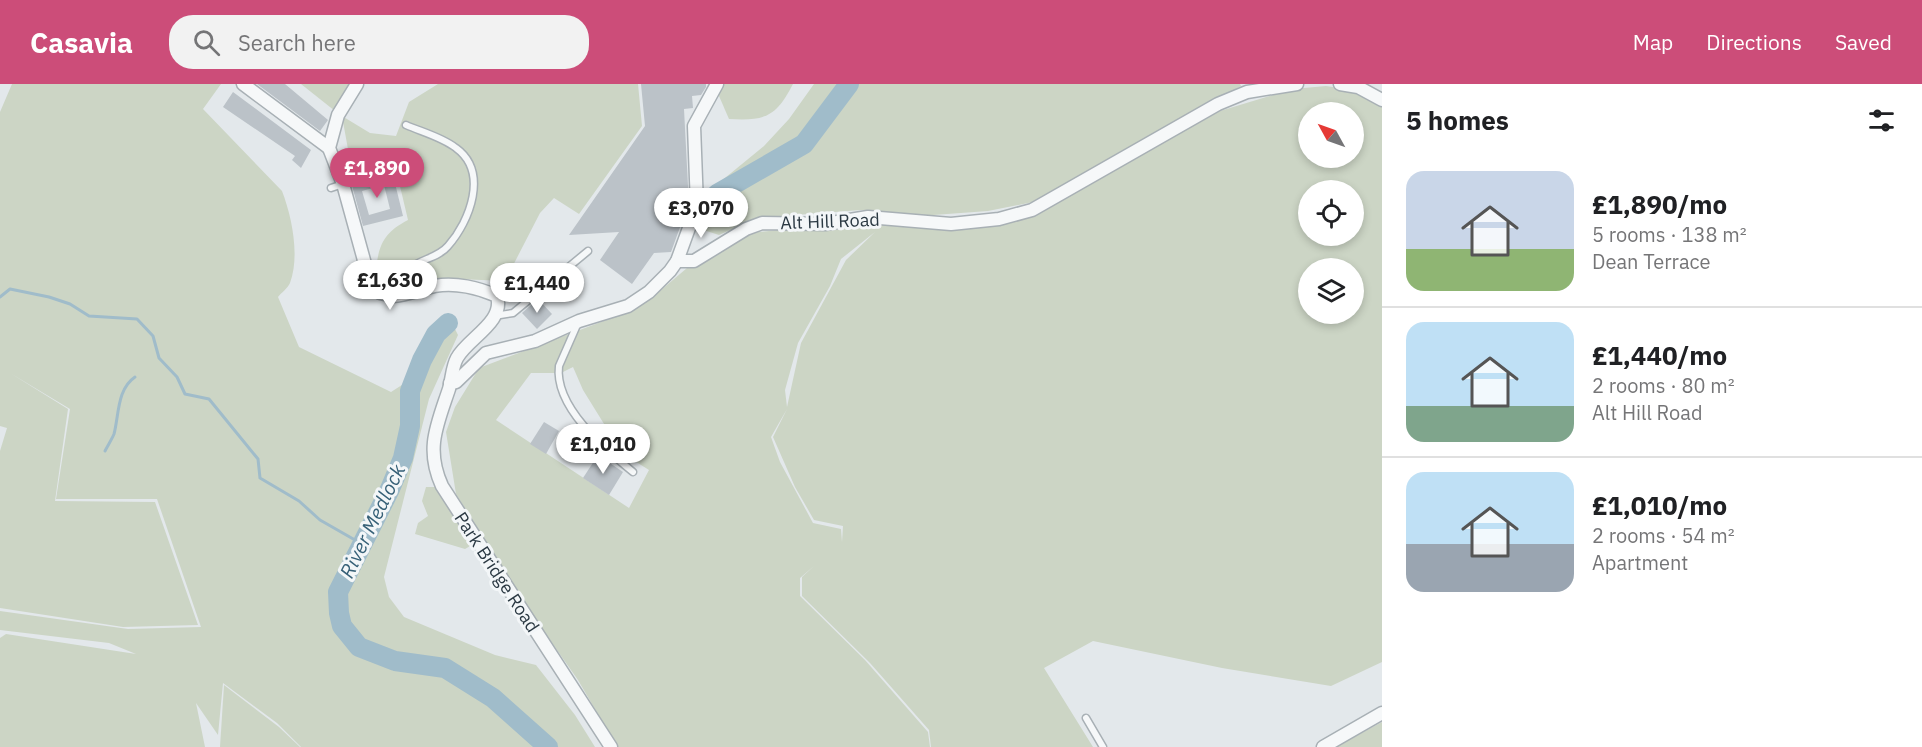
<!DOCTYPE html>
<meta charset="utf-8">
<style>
body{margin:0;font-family:"IBM Plex Sans",sans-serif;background:#f2f2f2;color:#202124;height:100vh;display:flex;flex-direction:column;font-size:22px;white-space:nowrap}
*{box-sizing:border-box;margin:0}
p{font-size:20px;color:#757577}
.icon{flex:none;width:33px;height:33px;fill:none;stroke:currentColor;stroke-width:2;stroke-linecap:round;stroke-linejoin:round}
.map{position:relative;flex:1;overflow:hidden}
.side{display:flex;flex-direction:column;background:#fff;width:540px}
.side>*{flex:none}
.needle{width:39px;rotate:310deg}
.fabs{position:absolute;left:1298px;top:18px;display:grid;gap:12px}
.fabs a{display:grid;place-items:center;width:66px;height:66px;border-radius:50%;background:#fff;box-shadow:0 3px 9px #0003;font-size:30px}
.price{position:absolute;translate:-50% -51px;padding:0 14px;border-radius:21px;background:#fff;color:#222;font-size:20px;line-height:39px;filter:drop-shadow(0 2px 3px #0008)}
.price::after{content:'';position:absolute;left:50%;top:36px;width:18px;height:14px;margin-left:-9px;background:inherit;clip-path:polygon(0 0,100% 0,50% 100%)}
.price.selected{background:#cc4d79;color:#fff}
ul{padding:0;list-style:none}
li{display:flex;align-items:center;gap:18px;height:150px;padding:0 24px}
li+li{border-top:2px solid #e0e0e0}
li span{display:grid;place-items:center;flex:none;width:168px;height:120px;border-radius:18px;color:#555}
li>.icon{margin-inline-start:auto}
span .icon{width:72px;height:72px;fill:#fffc;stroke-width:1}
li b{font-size:26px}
h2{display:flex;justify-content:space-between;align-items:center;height:72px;padding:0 24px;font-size:26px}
header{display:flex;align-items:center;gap:36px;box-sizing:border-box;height:84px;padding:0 30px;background:#cc4d79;color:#fff}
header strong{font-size:28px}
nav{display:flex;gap:33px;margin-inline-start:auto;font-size:21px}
.search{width:420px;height:54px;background:#f2f2f2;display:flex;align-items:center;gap:15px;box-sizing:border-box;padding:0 21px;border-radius:24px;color:#757577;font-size:22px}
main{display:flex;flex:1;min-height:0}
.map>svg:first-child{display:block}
</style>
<header>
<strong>Casavia</strong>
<div class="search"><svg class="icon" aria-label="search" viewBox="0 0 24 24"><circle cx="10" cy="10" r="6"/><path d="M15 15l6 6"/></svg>Search here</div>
<nav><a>Map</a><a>Directions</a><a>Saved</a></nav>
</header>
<main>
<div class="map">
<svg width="1382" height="663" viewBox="0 0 1382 663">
<rect width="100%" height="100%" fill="#e3e8eb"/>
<!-- green -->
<g fill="#ccd5c5" fill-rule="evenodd">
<path d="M12,0H221L203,25L282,107C292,133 300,172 290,199C288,204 281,209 278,213L299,263L391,308L419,290L448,231L458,251L429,315L384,493L389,513L404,533L495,571L536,581L575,631L595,663H301L277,639L223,599L218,651L196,619L205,663H0V554L6,550L136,570L109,559L0,546V527L128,545L201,543L157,415H56L70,325L10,289L68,325L55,417L155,418L198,541L123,543L0,524V367L7,344L0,342V28Z"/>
<path d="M301,0H353L335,27Z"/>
<path d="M438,0H638L642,42L579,130L554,114L540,129L505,197L435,194L388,198L376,185C379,159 385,148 408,136L395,81L353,93L342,32L370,49L396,52L409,18Z"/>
<path d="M720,0H793C776,33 765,37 729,35L719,12Z"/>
<path d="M814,0H1240L1241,2L1033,118L988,127L920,132L861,126L757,134L719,151L694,143L699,129L713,124L709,107L764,62L789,35Z"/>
<path d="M1326,2L1360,7L1382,20V578L1331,602L1222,584L1093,557L1044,584L1093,663H931L929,646L870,579L802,512V493L814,482L800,494V512L865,576L928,648L930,663H617L578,596L526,522L456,410L446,348L455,323L479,284L625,229L654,212L687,184L749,149L865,137L972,143L1095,97L1220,27L1293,5ZM1308,28H1353V74H1308ZM1308,106H1353V152H1308ZM875,148L846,176L801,259L787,323L785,306L798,259L830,202L841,175ZM1308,184H1353V230H1308ZM573,283L583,306L622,369L649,386L629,424L496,336L531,289H561ZM787,325L773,353L795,403L814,436L843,442L842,458L841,445L813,439L780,378L771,353Z"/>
<path d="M426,403H436L472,461L465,465L415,450L418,439L428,432L422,417Z"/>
<path d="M224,601L279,643L300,663H220Z"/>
<path d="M1382,638V663H1336Z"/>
</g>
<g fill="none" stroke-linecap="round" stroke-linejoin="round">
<!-- stream -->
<g stroke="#a0bcca" stroke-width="3">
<path d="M0,213L10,205L49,213L70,220L89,232L137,235L153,252L159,274L177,293L185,310L209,315L258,375L260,394L299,417L320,436L362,460"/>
<path d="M105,367C108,361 112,355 114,350C119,331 117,305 135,293"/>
</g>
<!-- river -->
<g stroke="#a0bcca" stroke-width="20">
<path d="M717,110L804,60L849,0"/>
<path d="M448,239L436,250L422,276L410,307V342L403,374L390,405L338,508L339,529L342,542L359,563L395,577L445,584L493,614L548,663"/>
</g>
</g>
<!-- building -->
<g fill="#bbc2c8" fill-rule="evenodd">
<path d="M257,0H285L328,36L320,47Z"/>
<path d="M641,0H706V3L701,11L692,12L693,24L684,25L689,121L687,127H683V135L671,168L654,169L632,200L600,176L619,148L569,151L645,42Z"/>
<path d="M233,8L311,66L301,84L292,76L295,72L223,23Z"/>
<path d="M392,87L403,132L363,142L351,98ZM384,101L390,125L369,131L362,107Z"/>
<path d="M538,215L552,230L537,245L522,229Z"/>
<path d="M544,338L559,347L546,370L530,360Z"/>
<path d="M598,371L623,388L609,411L583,394Z"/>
</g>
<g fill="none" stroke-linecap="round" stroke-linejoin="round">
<defs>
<g id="lane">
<path d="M406,41C422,48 442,53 456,64C489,88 470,137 448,162C438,174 420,175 409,185L415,207"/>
<path d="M331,104L343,100"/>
<path d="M494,232L513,229L588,167"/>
<path d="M577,241L559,282C554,323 605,365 633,388"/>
<path d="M1086,634L1103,663"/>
</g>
<g id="street">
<path d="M243,0L329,64"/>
<path d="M357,0L338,31L329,64L343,100L370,198L380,209L393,212C407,211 421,205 435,202C455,198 479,204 497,212C505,238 468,254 457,274C452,283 452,295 449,305C437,341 425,365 442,402L611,663"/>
<path d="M1340,0L1358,3L1382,16"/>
<path d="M677,177H694L746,145L762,139L825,140L868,133L951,140L999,135L1032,126L1218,20L1247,8L1297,0"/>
<path d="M450,299L456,298L486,269L535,257L579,237L628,222L649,208L670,187L677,177L697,122L694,42L717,0"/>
<path d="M1323,663L1382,629"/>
</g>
</defs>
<!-- lane casing -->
<use href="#lane" stroke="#a8b0b5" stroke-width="9"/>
<!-- street casing -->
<use href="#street" stroke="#a8b0b5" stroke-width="15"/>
<!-- lane -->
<use href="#lane" stroke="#f6f8f9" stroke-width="6"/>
<!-- street -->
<use href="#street" stroke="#f6f8f9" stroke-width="12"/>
</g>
<g text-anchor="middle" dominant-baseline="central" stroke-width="6" stroke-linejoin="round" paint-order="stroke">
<!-- street labels -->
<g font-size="18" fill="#2b3943" stroke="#f3f6f8">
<text transform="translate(830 137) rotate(-2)">Alt Hill Road</text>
<text transform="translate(497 488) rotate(57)">Park Bridge Road</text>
</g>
<!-- water labels -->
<g font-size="20" font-style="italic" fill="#366077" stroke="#f3f6f8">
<text transform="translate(372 437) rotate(-64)">River Medlock</text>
</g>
</g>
</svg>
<div class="fabs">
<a><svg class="needle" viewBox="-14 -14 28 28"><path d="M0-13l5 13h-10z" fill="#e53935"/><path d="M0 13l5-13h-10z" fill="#757577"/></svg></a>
<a><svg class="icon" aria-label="locate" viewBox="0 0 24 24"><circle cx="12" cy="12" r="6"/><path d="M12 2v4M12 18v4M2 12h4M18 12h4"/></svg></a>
<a><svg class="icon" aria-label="layers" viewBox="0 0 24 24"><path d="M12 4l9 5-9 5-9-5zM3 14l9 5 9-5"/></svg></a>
</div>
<b class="price selected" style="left:377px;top:115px">£1,890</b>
<b class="price" style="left:701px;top:155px">£3,070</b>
<b class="price" style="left:390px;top:227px">£1,630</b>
<b class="price" style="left:537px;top:230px">£1,440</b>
<b class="price" style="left:603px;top:391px">£1,010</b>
</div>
<section class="side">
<h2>5 homes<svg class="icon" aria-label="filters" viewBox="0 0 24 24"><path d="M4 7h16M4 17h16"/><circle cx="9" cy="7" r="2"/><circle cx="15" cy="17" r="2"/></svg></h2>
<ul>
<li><span style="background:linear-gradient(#c9d6e8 65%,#8fb573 0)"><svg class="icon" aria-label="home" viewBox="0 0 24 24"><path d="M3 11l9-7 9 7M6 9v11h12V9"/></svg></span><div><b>£1,890/mo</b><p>5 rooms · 138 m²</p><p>Dean Terrace</p></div></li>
<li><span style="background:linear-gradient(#bfe0f5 70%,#7fa58c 0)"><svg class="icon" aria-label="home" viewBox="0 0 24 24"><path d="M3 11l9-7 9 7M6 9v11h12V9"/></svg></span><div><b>£1,440/mo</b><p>2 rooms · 80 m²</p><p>Alt Hill Road</p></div></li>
<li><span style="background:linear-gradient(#bfe0f5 60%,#9aa5b1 0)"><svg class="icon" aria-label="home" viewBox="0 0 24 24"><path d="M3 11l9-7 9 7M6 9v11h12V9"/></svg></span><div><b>£1,010/mo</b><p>2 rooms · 54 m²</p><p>Apartment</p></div></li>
</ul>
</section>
</main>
